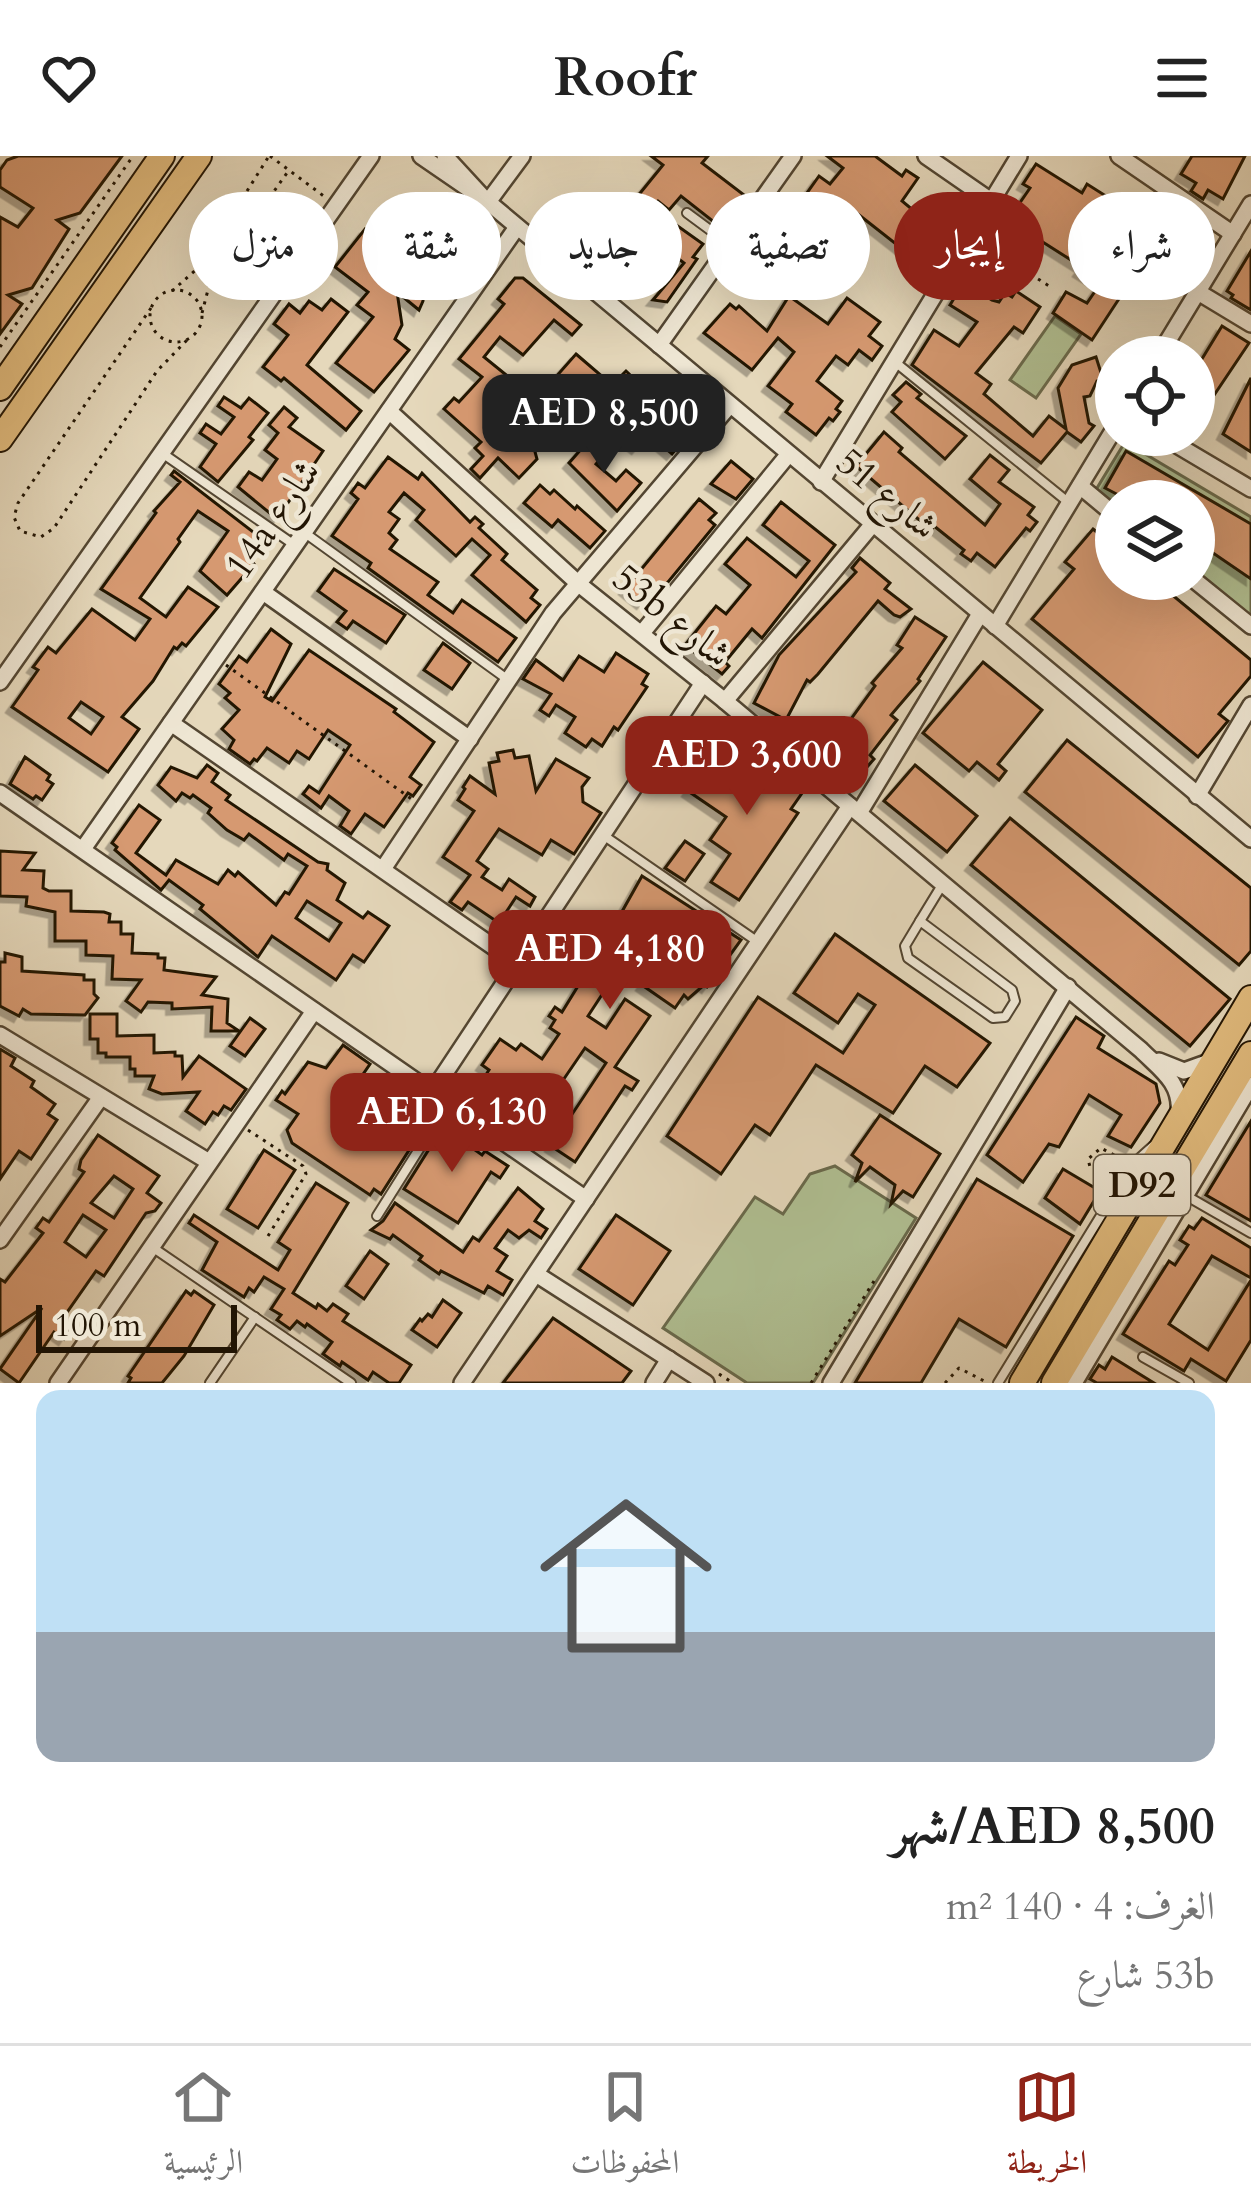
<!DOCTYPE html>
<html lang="ar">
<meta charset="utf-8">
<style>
body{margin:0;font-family:Cardo,Amiri,serif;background:#f2f2f2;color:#222;direction:rtl;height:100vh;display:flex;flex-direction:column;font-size:45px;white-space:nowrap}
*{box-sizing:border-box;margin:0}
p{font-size:39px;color:#767676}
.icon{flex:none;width:66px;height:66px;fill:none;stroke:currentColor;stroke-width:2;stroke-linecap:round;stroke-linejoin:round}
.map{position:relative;height:1227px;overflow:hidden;direction:ltr}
.sheet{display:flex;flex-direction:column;background:#fff;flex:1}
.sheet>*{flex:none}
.top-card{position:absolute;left:36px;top:36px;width:1179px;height:108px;direction:rtl;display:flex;gap:24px}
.fabs{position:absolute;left:1095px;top:180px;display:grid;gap:24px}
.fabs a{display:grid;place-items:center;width:120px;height:120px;border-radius:50%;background:#fff;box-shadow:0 12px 48px #0002;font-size:60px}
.scale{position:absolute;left:36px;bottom:30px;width:201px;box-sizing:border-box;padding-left:12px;border:6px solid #221504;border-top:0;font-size:33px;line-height:42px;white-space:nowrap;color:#221504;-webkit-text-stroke:9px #eee6d3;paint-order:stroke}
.price{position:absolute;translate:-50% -102px;padding:0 27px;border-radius:24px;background:#8f2418;color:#fff;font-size:39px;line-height:78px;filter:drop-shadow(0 3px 6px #0008)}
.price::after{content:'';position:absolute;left:50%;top:72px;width:36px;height:27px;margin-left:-18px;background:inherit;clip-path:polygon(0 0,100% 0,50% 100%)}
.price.current{background:#222;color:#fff}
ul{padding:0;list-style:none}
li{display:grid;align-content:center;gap:24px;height:636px;padding:0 36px}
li+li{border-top:3px solid #e0e0e0}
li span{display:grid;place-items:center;height:372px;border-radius:24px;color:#555}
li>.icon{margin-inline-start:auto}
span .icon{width:216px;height:216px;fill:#fffc;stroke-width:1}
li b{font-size:51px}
.tag{padding:0 42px;border-radius:54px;background:#fff;box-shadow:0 12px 48px #0002;font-size:42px;line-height:108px}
.tag.current{background:#8f2418;color:#fff}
header{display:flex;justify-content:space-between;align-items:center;height:156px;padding:0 36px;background:#fff;font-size:54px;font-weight:800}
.menu{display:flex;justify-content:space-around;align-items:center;height:168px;border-top:3px solid #e0e0e0;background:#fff;font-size:33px;color:#767676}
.menu a{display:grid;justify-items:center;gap:6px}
.menu .current{color:#8f2418}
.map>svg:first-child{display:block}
</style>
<header><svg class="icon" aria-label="menu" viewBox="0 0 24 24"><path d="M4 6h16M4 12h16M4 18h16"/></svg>Roofr<svg class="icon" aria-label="heart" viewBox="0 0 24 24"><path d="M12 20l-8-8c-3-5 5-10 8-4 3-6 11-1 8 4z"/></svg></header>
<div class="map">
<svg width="1251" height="1227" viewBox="0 0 1251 1227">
<defs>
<filter id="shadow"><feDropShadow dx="-5.5" dy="5.5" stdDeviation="0" flood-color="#0004"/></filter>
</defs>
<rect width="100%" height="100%" fill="#e5d8bb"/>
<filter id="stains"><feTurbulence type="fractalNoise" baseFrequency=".00167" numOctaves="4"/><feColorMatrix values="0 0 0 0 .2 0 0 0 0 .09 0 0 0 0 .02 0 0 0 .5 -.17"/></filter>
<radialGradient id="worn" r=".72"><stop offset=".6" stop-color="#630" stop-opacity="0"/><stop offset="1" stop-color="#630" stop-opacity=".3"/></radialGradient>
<!-- green -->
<g fill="#b0c093" stroke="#696a4c" stroke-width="3">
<path d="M1055,160L1081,178L1036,242L1010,224Z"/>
<path d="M1125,286L1251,361V464L1194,417V345H1116V354L1094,337Z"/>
<path d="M835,1010L916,1062L813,1227H747L663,1172L755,1041L783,1058L810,1018Z"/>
</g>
<!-- building -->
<g fill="#d69971" stroke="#221504" stroke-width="3" fill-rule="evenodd" filter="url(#shadow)">
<path d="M18,0H122L80,57L57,64L69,73L32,132L8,139L22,148L0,178V61L18,71L33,52L0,31V14L7,4Z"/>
<path d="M651,0H708L702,7L744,39L719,70L681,40L669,54L658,45L642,65L654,76L621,112L583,79L594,67L586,60L597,48L604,55L616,41L628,52L663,9Z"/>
<path d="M827,0H875L902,20L906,14L918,22L902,45L944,80L924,110L854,55L792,140L768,122L770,119L757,110L794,56L805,64L818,45L807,37L819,20L830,28L843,12Z"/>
<path d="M1192,0H1245L1223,43L1208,34L1203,43L1191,35L1196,27L1181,18Z"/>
<path d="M1036,8L1082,37L1087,28L1120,49L1127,38L1170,65L1092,184L1053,157L1066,136L1087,147L1100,128L1079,115L1082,111L1008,64L1030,32L1023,28Z"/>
<path d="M436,50L465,76L467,91L460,98L444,86L445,118L439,126L424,114L423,145L419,154L397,136L402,169L395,183L409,194L374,236L336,207L373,161L357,149L368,136L335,111L365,73L398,99Z"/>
<path d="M672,66L703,88L693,101L697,103L667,146L653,144L684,107L657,86Z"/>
<path d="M1251,95V154L1231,142L1233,139L1227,135Z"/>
<path d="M515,122H523L581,169L572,179L554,164L523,199L500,181L484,201L521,231L504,252L543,287L535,296L537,303L519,322L498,302L480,322L471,313L483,300L475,292L481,286L444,253L454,242L459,246L482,221L459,203L504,148L498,143Z"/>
<path d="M964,126L992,144L999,146L1005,137L1012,141L1016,135L1040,151L1023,177L1014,171L976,217L991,228L984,238L1033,280L1049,260L1066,273L1058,232L1072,209L1096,201L1103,223L1097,225L1090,240L1084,241L1089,267L1094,270L1081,286L1067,276L1041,307L912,209L934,174L959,190L977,166L950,149Z"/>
<path d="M789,140L828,168L847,142L880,166L869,180L882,190L872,204L859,194L848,209L836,200L817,225L842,245L836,253L840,256L833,265L829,262L816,279L786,256L792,248L768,230L794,196L778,182L752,214L704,177L730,148L736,153L739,150L767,175Z"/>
<path d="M331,143L348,156L307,209L361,255L346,274L284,222L281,225L263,211L288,179L274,168L289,148L300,157L309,145L322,154Z"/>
<path d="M1222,170L1249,187L1194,269V216Z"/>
<path d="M576,198L612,229L626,215L648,236L646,238L654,248L691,276L672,298L649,278L637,292L629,286L637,277L612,254L605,261L590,246L579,259L546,232Z"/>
<path d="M1251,222V296L1223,278Z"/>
<path d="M906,226L921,238L917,242L966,280L945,303L892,256L901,246L893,239Z"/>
<path d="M224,241L241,252L249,242L268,257L249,281L253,284L218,326L200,311L216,288L200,277L206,268L221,278L234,261L218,250Z"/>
<path d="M284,251L297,262L289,271L323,295L277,363L238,331L249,316L262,324L277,303L265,294L278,277L269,269Z"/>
<path d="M884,276L902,292L899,296L985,369L1000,348L970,323L990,299L1009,314L999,326L1034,351L1028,359L1037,366L1030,375L1026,372L995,411L977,397L971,405L961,398L964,394L934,370L931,374L856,310Z"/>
<path d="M590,283L606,296L596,308L616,325L626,314L641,327L617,355L569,307Z"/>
<path d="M1126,295L1251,368V423L1194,384V345H1130L1105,332Z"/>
<path d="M388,301L418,323L422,317L470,366L475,361L483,368L479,372L507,398L502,404L537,434L531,442L540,449L526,466L472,419L490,399L472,383L456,400L416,364L424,354L404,337L389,356L399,363L389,377L397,384L390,393L438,426L428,439L453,457L462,444L516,482L498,506L368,412L371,407L332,380L358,343L351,337L358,327L365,332Z"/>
<path d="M731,305L753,323L736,343L711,328Z"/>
<path d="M174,315L266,386L251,404L254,408L227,439L200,415L228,375L198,355L178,383L180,386L140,442L166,461L188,431L218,451L186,490L182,487L177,493L174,491L153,525L122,561L139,573L108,616L12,551L38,514L33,511L48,491L56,497L92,453L135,484L150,463L101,433L156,357L154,355L180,326L171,319ZM81,546L103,561L91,578L69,562Z"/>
<path d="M540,329L550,338L554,334L575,353L577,350L605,375L590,392L558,364L552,371L524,347Z"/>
<path d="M699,343L716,357L709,364L715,369L659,437L654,433L642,447L625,433Z"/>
<path d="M781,346L835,389L762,482L752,473L725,506L729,510L722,518L685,489L716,450L726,458L750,429L725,408L747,382L796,421L809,405L763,369Z"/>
<path d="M1093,373L1116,392V423H1153L1251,504V520L1219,558L1228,565L1198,601L1032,463L1074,413L1065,406Z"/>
<path d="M860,402L890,427L885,433L911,453L900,461L894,459L878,445L818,518L810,526L807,524L786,564L754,547L779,499L856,416L852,412Z"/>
<path d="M334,413L405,459L386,487L353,465L347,473L337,466L346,455L318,435Z"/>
<path d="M915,461L946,481L918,523L920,525L891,559L897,564L870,599L874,603L852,628L819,598L838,590L854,571L848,567L875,530L872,527L902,492L897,489Z"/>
<path d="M271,473L291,488L265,541L272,545L309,494L396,553L394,556L434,586L410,621L421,629L413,640L408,637L384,671L365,658L351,678L340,670L349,655L329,640L321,652L303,638L309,630L319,637L350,589L328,574L309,603L297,595L289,607L267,592L257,605L254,603L250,608L229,593L234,584L222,573L239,554L225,542L230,537L219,528L239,500L247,506Z"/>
<path d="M443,487L470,507L452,533L424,514Z"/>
<path d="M616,497L648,518L642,528L647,531L618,574L614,571L602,590L592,583L586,591L565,577L575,561L556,549L549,560L540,554L551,538L523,523L536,504L563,524L579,500L604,516Z"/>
<path d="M983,506L1042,554L998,608L1006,615L999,624L977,606L969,615L923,577Z"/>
<path d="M1067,584L1251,732V795L1239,809L1025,636Z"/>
<path d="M513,594L515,602L529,600L536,635L556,603L589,622L582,631L583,646L601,657L574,698L551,684L542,699L499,673L477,705L488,713L482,721L502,734L509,723L535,741L530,750L516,741L499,767L468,746L462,754L450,746L470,719L443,701L474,655L458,644L465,633L463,631L470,620L495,638L489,607L499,605L497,597Z"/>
<path d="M25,601L50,619L47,624L53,628L42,644L36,640L33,643L10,628Z"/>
<path d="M711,601L749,627L764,605L785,620L790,615L807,630L791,653L798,657L739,744L711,726L730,698L710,684L726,661L688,635Z"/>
<path d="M207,609L218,617L212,626L230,639L226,644L318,706L328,708L327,714L345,727L337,744L363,762L368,756L389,770L364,806L353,799L336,824L272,780L258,801L200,753L203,749L169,724L161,734L115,694L117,691L112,687L139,649L160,664L136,697L166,719L176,704L218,728L228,714L235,720L238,716L276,749L285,736L289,738L307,710L288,698L284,704L249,678L244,684L227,674L208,657L211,652L193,639L190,642L182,637L176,645L158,629L171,611L197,622ZM307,745L341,767L329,785L296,762Z"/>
<path d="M915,609L977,660L947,696L884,645Z"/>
<path d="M1010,662L1230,843L1190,890L971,709Z"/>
<path d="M685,685L704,698L685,725L665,712Z"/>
<path d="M0,695L35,697L23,714L44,715L43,732L49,735H71V755L104,756L110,758L109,766H121V778H133L132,797L158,798V802H165L164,814L216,821L202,839L228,843L227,867L239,875H211L212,851L172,853V847L148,846L141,856L126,845L141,824L112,823L113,800L86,799V785H55V756L26,750L27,741L0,740Z"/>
<path d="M642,720L741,784L707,831L704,829L688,843L684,839L675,852L642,829L655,810L636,797L611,834L607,831L588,860L606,872L625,843L650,860L615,911L638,925L632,934L625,930L575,1006L551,990L606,907L585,892L529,974L505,958L509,952L478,931L489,914L482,909L500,883L516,894L521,888L542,903L559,878L550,872L555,864L549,860L555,851L562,856L586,817L589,809L584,805L591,796L597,800Z"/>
<path d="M835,778L990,887L957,931L925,910L893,957L816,909L770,979L755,969L721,1018L667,980L758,841L843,897L875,849L858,838L838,867L794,837Z"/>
<path d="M5,797L22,801V815L84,819V824H94V838L98,842L85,859L31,858L23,853L19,860L0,850V806H5Z"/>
<path d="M90,858H117V880L154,879V897L175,896V900H182L183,921L199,900L246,933L231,954L224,950L218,959L213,956L205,968L186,955L199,936L162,938L149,933L154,920H135V913H130V901H106V897H98V883H90Z"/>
<path d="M1076,861L1104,880L1098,892L1156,928L1160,947L1131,991L1108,980L1121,959L1089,939L1059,991L1049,988L1023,1026L987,999Z"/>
<path d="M250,862L265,873L245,900L230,890Z"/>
<path d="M343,889L370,908L357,927L389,949L397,938L429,963L381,1038L374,1033L370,1039L292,987L287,974L298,958L276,944L282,935L285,938L308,906L326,912Z"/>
<path d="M0,893L15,902L11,910L34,925L31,931L55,948L48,958L57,964L31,1003L19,995L0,1023Z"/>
<path d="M880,959L940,998L913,1041L903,1035L891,1048L895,1029L870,1011L855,1026L862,1007L852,999Z"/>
<path d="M1251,965V1065L1206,1039Z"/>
<path d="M443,971L482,999L485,995L508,1010L500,1022L491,1016L458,1067L404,1033Z"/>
<path d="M98,979L159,1020L147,1037L161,1047L155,1055L146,1057L104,1120L96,1115L61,1165L71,1172L64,1183L54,1176L19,1227L0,1213L42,1152L0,1180V1123L5,1126L43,1077L36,1072L43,1062L49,1066L84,1016L79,1013L81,1004ZM114,1020L133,1033L114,1062L91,1047ZM83,1059L106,1074L86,1101L65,1086Z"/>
<path d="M264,994L295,1014L258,1072L227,1053Z"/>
<path d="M1063,1013L1100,1035L1080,1068L1045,1042Z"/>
<path d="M977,1023L1073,1080L1006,1191L959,1163L921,1227H855Z"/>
<path d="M316,1027L348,1047L293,1137L316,1152L318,1148L327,1155L333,1148L348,1158L343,1165L411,1209L399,1227H389L373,1216L368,1224L342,1206L340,1210L323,1198L332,1186L307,1168L305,1171L297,1165L290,1173L277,1164L281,1159L271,1153L284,1133L264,1121L254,1136L249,1132L244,1141L202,1114L217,1086L189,1067L194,1059L278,1114L290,1094L278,1086Z"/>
<path d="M518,1032L543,1053L535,1065L547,1073L541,1082L529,1074L519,1082L508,1074L495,1092L507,1100L497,1115L512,1124L503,1139L488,1130L484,1137L441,1115L439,1118L419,1104L422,1100L393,1079L390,1083L371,1074L383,1065L395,1047L463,1096L473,1081L479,1085Z"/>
<path d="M616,1059L670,1095L633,1149L579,1113Z"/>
<path d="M1202,1062L1251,1092V1122L1212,1100L1169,1168L1208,1194L1251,1124V1184L1226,1225L1191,1203L1184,1215L1123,1178L1169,1105L1175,1109L1188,1089L1180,1084L1189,1070L1194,1073Z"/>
<path d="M370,1095L388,1108L364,1143L346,1130Z"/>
<path d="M186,1135L191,1139L194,1135L214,1149L184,1200L162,1227H128L131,1222L128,1220Z"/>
<path d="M443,1144L461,1157L437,1191L412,1174L420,1163L422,1165L428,1158L432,1161Z"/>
<path d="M553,1162L631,1215L622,1227H503Z"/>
<path d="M1112,1201L1154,1227H1097L1090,1223L1099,1209L1105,1213Z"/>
</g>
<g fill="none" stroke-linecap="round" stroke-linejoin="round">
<defs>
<g id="service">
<path d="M687,57L729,88"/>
<path d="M895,206L1068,346"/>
<path d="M162,297L293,388"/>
<path d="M305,377L507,523"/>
<path d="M603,679L758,786"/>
<path d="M920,765L1012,834L1015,845L1005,861L993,862L908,802L905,790Z"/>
<path d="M920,765L942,729"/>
<path d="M1185,1039L1251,1077"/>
<path d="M377,1060L448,947"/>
<path d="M152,1091L351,1227"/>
<path d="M1143,1201L1189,1227"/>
<path d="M210,1227L255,1161"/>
<path d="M998,1227L1132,1009L1153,990"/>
</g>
<g id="minor">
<path d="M421,0L488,46L1251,683"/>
<path d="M445,0L481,39"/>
<path d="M926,0L991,45"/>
<path d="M1119,0L1233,78"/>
<path d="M488,46L522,0"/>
<path d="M1198,136L1251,168"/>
<path d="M659,189L793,0"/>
<path d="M1158,201L1251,48"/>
<path d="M389,255L580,429L725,545L1141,894C1161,914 1182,927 1179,957"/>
<path d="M1160,279L1251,333"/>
<path d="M821,326L1019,0"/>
<path d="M1080,330L1116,360"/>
<path d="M1193,423L1251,470"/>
<path d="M263,436L470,583"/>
<path d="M995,470L1116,270"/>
<path d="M642,477L788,299"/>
<path d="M0,526L371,0"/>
<path d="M725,545L872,369"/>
<path d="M171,567L518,808"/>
<path d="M0,637L586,1043"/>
<path d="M1197,640L1251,549"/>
<path d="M859,657L980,458"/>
<path d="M83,693L517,71"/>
<path d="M383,713L553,457L730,249"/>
<path d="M0,879L209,1006"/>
<path d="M1159,905L1184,915L1209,906"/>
<path d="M433,935L703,527"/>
<path d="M0,1084L101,941"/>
<path d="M536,1118L706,1227"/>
<path d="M58,1227L314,855"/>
<path d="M462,1227L850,650"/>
<path d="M654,1227L669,1203"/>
<path d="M831,1227L1068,831"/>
<path d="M1074,1227L1251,929"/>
</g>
<g id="primary">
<path d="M0,232L162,0"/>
<path d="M0,283L199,0"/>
<path d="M1022,1227L1251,842"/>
<path d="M1054,1227L1251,898"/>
</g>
</defs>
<!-- service casing -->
<use href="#service" stroke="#534632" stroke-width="12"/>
<!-- minor casing -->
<use href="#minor" stroke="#534632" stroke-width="20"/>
<!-- primary casing -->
<use href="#primary" stroke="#221504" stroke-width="28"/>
<!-- path -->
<g stroke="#221504" stroke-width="3" stroke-dasharray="3 6" stroke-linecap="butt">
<path d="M270,0L325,41"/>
<path d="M985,89L1049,130"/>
<circle cx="176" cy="160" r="26"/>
<path d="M172,135L200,110L269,0"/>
<path d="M151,152L18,347L14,361L20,375L41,381L54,372L157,215L187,184"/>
<path d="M202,157L210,126L289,14"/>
<path d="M0,191L133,0"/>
<path d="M226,509L413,644"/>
<path d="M248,974L303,1010L306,1018L268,1080"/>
<path d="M1111,1026L1090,1011L1088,1003L1101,992L1125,1005"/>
<path d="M719,1218L733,1227"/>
<path d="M811,1227L874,1125"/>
<path d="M945,1227L959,1212L986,1226"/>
</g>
<!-- service -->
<use href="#service" stroke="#eee6d3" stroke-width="8"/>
<!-- minor -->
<use href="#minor" stroke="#eee6d3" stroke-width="15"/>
<!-- primary -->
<use href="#primary" stroke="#e2bc7e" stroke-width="24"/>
</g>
<g text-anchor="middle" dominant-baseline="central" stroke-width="9" stroke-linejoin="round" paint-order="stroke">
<!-- shield labels -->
<rect fill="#eee6d3" stroke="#5f5442" stroke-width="3" x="1094" y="999" width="96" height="60" rx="9"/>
<g font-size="36" font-weight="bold" fill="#221504">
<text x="1142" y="1029">D92</text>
</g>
<!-- street labels -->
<g font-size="39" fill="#221504" stroke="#eee6d3">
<text transform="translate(887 338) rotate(40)">شارع 51</text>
<text transform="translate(273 363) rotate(-55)">14a شارع</text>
<text transform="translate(672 460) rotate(39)">53b شارع</text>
</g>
</g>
<rect width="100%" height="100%" filter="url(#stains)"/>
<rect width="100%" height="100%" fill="url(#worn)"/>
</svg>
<div class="fabs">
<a><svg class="icon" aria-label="locate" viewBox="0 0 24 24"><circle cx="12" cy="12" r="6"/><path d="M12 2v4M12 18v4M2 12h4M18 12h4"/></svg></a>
<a><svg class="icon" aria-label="layers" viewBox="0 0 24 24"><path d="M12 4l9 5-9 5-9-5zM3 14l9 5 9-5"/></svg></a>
</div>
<div class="scale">100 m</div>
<b class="price current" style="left:604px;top:320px">AED 8,500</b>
<b class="price" style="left:747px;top:662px">AED 3,600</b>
<b class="price" style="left:610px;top:856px">AED 4,180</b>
<b class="price" style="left:452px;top:1019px">AED 6,130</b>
<div class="top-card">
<a class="tag">شراء</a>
<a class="tag current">إيجار</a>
<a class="tag">تصفية</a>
<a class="tag">جديد</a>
<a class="tag">شقة</a>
<a class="tag">منزل</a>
</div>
</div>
<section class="sheet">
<ul>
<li><span style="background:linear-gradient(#bfe0f5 65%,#9aa5b1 0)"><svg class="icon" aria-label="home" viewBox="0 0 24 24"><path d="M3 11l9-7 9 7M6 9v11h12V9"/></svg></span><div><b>AED 8,500/شهر</b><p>الغرف: 4 · 140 m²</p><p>53b شارع</p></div></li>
</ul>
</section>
<nav class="menu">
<a class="current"><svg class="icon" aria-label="map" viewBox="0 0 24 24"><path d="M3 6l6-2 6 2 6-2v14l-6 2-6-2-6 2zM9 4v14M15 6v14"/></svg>الخريطة</a>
<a><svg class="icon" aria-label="saved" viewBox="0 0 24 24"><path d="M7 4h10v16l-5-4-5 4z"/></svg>المحفوظات</a>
<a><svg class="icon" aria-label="home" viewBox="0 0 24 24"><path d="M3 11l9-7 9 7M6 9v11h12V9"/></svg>الرئيسية</a>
</nav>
